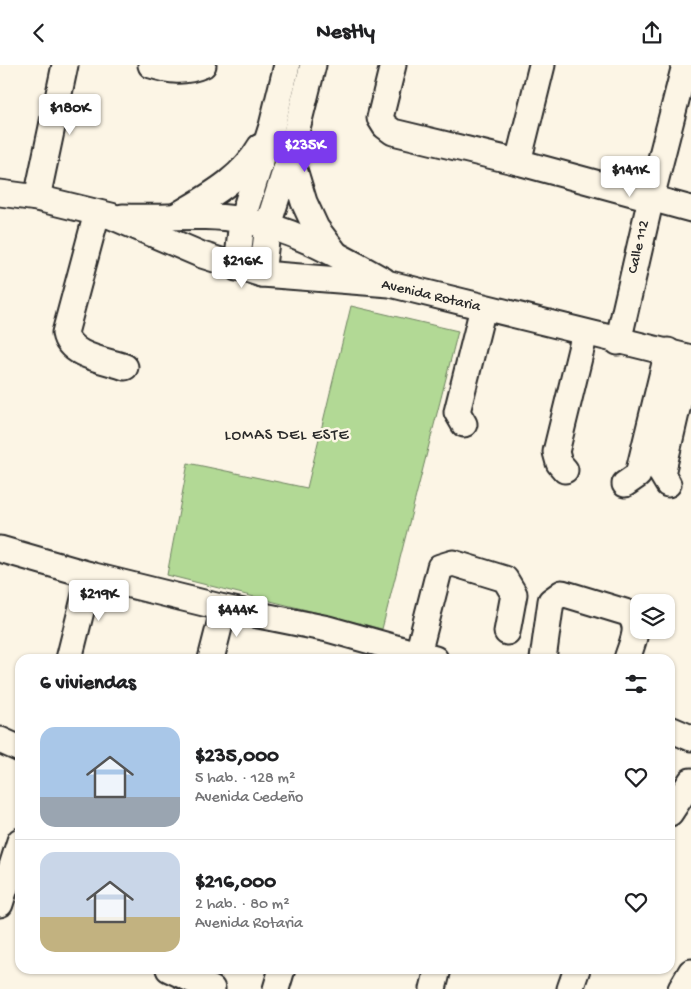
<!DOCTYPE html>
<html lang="es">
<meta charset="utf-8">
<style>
body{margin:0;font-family:"Gochi Hand",sans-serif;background:#f2f2f2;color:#202124;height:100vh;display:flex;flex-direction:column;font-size:19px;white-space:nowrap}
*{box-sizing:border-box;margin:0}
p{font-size:16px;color:#757577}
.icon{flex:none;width:28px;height:28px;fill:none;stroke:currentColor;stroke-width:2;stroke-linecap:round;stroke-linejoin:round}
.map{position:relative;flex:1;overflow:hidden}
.drawer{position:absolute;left:15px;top:589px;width:660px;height:320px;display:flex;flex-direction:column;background:#fff;border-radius:15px;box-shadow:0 1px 4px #0004}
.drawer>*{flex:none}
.controls{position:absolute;left:630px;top:529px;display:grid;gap:10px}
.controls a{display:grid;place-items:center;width:45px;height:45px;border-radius:10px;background:#fff;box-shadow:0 1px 4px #0004;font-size:25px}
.price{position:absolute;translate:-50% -42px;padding:0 11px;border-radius:5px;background:#fff;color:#222;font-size:16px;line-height:32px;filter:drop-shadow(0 1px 2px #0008)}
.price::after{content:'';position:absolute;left:50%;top:30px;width:15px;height:11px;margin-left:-8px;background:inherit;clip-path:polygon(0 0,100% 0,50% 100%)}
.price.selected{background:#7c3aed;color:#fff}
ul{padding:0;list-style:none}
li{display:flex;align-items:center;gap:15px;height:125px;padding:0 25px}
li+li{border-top:1px solid #e0e0e0}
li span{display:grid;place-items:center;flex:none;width:140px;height:100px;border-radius:15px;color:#555}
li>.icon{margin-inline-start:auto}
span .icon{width:60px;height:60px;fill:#fffc;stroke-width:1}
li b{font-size:21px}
h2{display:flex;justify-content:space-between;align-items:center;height:60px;padding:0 25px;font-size:21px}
header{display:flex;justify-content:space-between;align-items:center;height:65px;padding:0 25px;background:#fff;font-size:22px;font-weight:700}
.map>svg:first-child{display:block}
</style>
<header><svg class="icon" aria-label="back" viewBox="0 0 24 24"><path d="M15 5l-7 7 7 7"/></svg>Nestly<svg class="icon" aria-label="share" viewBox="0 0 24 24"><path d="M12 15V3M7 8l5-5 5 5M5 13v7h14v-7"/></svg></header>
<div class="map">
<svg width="691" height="924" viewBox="0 0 691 924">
<rect width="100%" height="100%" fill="#fcf5e5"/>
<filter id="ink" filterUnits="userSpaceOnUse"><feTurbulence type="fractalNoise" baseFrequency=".02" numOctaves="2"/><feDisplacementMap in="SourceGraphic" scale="10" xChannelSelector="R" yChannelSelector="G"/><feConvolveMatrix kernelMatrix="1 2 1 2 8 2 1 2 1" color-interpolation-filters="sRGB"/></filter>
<g filter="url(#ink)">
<!-- grass -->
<path fill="#b2d995" stroke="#6e8260" d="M351,241L458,266L382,564L167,510L188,398L307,423Z"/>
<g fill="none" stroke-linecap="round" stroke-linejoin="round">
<defs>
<g id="minor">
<path d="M151,0C170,6 184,8 203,0"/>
<path d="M393,0L380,53L385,61L393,67L518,97"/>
<path d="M542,0L518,97L691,144"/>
<path d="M290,91L304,137L316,163L335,188"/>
<path d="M0,128L37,133L111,151L202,190L262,209L390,219L691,293"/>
<path d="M37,133L65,0"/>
<path d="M97,148L65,268C69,291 105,295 125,302"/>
<path d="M178,150C208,132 242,114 260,82"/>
<path d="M123,152C163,154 202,148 242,155C292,163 339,191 383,215"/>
<path d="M237,203L242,155L272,61L287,0"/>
<path d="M262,209L268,160L290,91L313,0"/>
<path d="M618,277L651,133L685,0"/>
<path d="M464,359L457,347L483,243"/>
<path d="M565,405L559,398L556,387L585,268"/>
<path d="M625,419L638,410L668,286"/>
<path d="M668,419L662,409L682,322L691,295"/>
<path d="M0,484L90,510L224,543L328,564L435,594"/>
<path d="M418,589L440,502L453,498L505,514L514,529L507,567"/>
<path d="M69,594L90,510"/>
<path d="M211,594L224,543"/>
<path d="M543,594L551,536L562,528L628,548C642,562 632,577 627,594"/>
<path d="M670,664L691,673"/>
<path d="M0,675L20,684"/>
<path d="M670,748L691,716"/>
<path d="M0,839L20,776"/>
<path d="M169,904L212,924"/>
<path d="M276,924L282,904"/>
<path d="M433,924L438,904"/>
<path d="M570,924L577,904"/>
<path d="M681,924L691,907"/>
</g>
</defs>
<!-- minor casing -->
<use href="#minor" stroke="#2b2b2b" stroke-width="29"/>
<!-- minor -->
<use href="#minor" stroke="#fcf5e5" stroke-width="25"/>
</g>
</g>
<g text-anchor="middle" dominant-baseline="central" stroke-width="5" stroke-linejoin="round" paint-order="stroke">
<!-- street labels -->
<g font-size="15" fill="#2b2b2b" stroke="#fcf5e5">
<text transform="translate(639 182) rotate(-77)">Calle 112</text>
<text transform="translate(431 231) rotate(13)">Avenida Rotaria</text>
</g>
<!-- neighbourhood labels -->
<g font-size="16" letter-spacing="1" fill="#2b2b2b" stroke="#fcf5e5">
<text x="287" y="371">LOMAS DEL ESTE</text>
</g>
</g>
</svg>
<div class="controls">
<a><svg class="icon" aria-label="layers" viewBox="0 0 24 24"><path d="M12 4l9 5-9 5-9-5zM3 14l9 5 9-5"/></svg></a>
</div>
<b class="price" style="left:70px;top:71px">$180K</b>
<b class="price selected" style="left:305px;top:108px">$235K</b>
<b class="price" style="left:630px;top:133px">$141K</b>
<b class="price" style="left:242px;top:224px">$216K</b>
<b class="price" style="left:99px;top:557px">$219K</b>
<b class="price" style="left:237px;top:573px">$444K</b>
<section class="drawer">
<h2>6 viviendas<svg class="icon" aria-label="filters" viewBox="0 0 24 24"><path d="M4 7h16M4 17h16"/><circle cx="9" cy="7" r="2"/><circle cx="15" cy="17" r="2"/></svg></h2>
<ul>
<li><span style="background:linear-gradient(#a9c7e8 70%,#9aa5b1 0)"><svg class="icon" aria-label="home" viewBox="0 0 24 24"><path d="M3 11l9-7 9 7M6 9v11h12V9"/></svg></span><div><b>$235,000</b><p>5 hab. · 128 m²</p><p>Avenida Cedeño</p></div><svg class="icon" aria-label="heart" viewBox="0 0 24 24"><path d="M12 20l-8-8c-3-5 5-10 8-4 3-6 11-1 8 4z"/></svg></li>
<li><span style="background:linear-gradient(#c9d6e8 65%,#c2b280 0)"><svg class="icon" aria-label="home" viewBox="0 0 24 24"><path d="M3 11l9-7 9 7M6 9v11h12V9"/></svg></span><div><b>$216,000</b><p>2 hab. · 80 m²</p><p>Avenida Rotaria</p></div><svg class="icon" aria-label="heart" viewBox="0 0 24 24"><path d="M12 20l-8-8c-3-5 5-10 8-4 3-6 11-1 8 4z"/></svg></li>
</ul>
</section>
</div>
